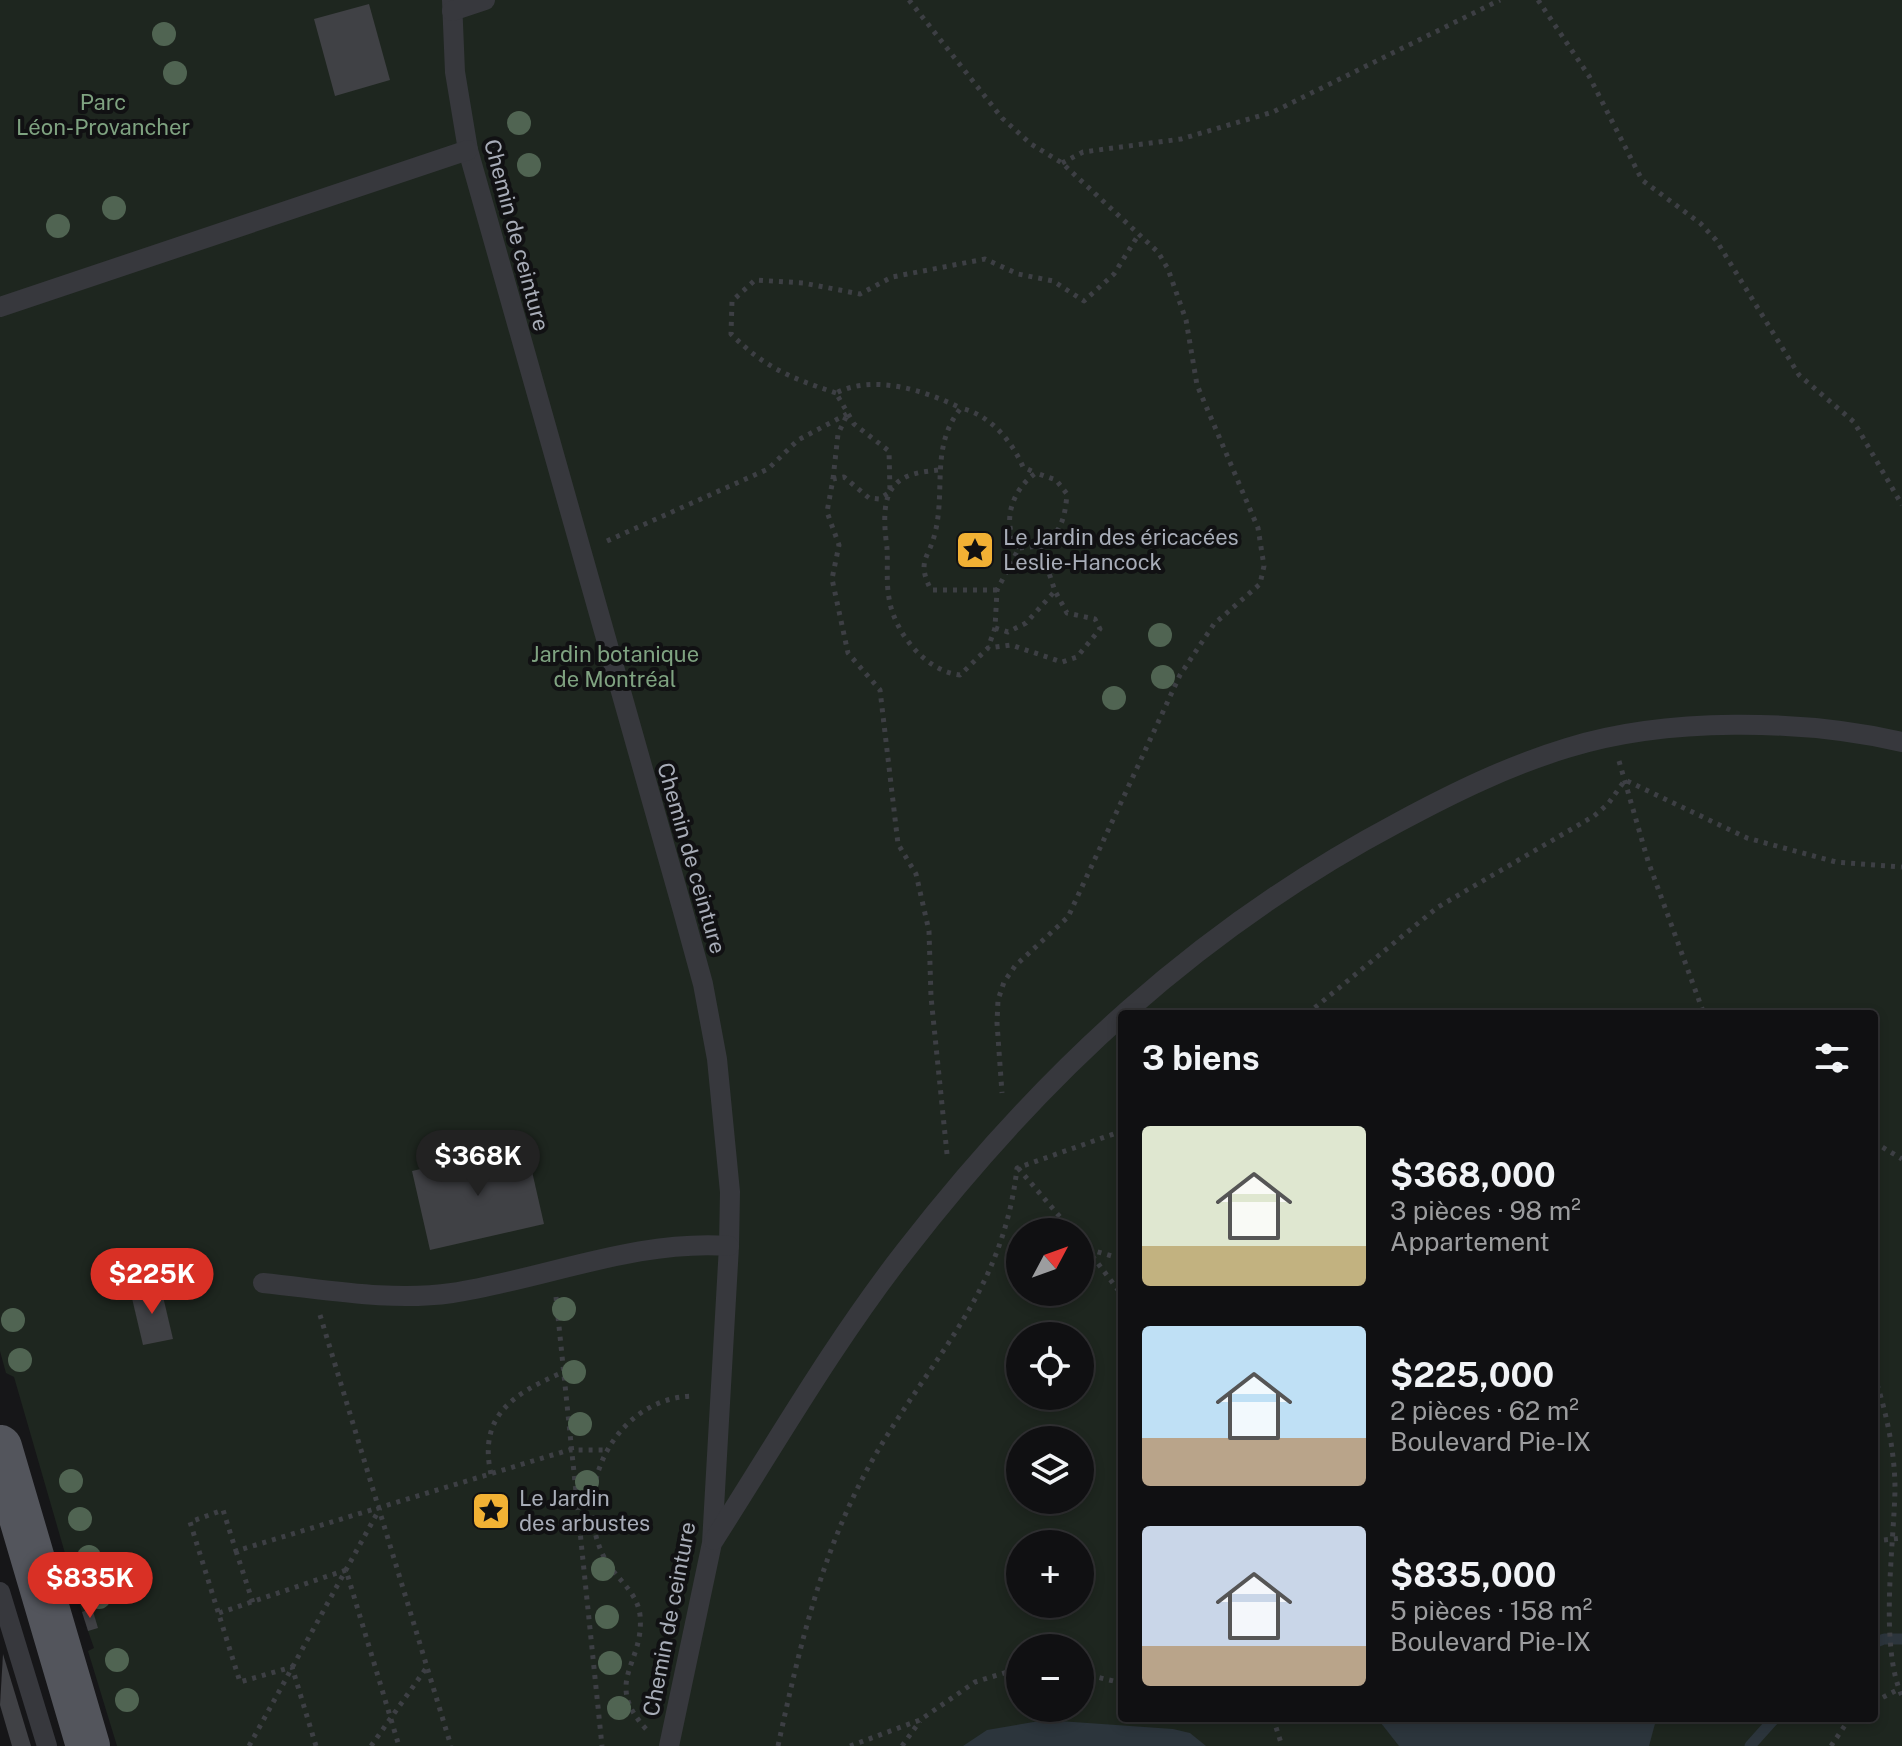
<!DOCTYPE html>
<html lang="fr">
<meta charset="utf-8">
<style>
body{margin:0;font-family:"Public Sans",sans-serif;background:#1e1e20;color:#f1f3f6;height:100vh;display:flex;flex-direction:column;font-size:30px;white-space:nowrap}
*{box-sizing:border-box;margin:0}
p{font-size:26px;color:#9c9d9f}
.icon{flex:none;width:44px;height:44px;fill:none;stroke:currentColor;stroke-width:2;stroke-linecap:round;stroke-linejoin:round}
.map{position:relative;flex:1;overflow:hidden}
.drawer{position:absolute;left:1118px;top:1010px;width:760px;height:712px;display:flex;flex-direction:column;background:#101012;border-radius:8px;box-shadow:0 4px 12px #0003,0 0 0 2px #303032}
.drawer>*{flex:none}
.needle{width:52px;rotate:49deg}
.buttons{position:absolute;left:1006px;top:1218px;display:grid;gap:16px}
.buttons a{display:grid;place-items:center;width:88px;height:88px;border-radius:50%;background:#101012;box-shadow:0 4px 12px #0003,0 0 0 2px #303032;font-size:40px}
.price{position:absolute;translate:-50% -68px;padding:0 18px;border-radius:28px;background:#d93025;color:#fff;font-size:26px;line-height:52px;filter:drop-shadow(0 2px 4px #0008)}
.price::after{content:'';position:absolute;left:50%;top:48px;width:24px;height:18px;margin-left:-12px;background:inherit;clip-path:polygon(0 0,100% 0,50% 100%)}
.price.on{background:#222;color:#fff}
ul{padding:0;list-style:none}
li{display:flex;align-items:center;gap:24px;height:200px;padding:0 24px}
li span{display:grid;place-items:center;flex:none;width:224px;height:160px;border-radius:8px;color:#555}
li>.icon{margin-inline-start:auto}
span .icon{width:96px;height:96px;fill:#fffc;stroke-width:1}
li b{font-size:34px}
h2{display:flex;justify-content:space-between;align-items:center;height:96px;padding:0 24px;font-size:34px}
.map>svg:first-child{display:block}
</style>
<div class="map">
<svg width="1902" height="1746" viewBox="0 0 1902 1746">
<rect width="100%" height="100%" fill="#161618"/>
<!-- green -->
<path fill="#1e261f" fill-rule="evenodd" d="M0,0H1902V1746H117L88,1651L94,1648L88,1631L92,1609L82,1612L14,1377L6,1373L0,1351ZM1122,1014H1874V1718H1122ZM1020,1232H1080V1292H1020ZM1020,1336H1080V1396H1020ZM1020,1440H1080V1500H1020ZM1020,1544H1080V1604H1020ZM1020,1648H1080V1708H1020Z"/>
<!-- water -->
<g fill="#2c353c">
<path d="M1377,1718H1655L1656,1720L1649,1746H1399Z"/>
<path d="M1045,1720L1173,1729L1190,1733L1206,1746H963L987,1730Z"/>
</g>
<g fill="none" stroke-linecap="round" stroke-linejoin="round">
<!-- stream -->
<g stroke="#2c353c" stroke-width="11">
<path d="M1874,1643L1884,1639H1902"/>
<path d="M1750,1746L1775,1718"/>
</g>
</g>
<!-- building -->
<g fill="#404145">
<path d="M369,4L390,80L335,96L314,19Z"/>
<path d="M526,1145L544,1224L430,1250L412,1171Z"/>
<path d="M161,1288L173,1339L143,1345L131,1294Z"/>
<path d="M92,1608L98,1628L88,1631L82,1612Z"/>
<path d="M3,1654L31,1746H12L0,1705Z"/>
</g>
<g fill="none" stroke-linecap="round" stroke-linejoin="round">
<!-- path -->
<g stroke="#3d3f44" stroke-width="5" stroke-dasharray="4 6" stroke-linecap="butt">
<path d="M909,0L1002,118L1031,144L1062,163L1158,252L1168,269L1186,320L1197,385L1258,528L1264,566L1260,584L1214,624L1180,675L1068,917L1015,966L1004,982L998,1000L997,1023L1002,1093"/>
<path d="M1538,0L1589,76L1642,180L1700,223L1716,240L1799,375L1854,422L1902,505"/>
<path d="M1062,163L1083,152L1181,139L1273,112L1500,0"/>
<path d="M836,393C791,378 765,368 731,334L732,301L755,280L803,283L860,294L892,277L985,259L1018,274L1053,281L1084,301L1114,274L1139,234"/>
<path d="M938,470C920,472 899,474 890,492C882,507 885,532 887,548C888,564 886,582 889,598C894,632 925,671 960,675L988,648L1011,645L1062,662L1077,657L1100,629L1095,619L1067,613L1055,591L1040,546L1019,548L997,590L995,628L988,648"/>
<path d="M833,479L838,434L847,415"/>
<path d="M607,541L768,469L798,440L847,414"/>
<path d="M1019,548C1000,524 1012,489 1036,473L1056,480L1067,494C1065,518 1061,534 1040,546"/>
<path d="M997,590H931C916,560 929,559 935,533C946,489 930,446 961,408C990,415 1012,441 1023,467L1036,473"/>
<path d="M995,628L1008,632L1026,623L1055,591"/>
<path d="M1619,761L1648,861L1704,1014"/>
<path d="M1307,1014L1438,907L1594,816L1608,804L1625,780L1747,838L1836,862L1902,867"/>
<path d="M1874,1142L1902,1159"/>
<path d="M947,1154L931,997L929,931L916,874L898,844L880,690L848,653L832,579L839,545L827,512L833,479L844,477L869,498L879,499L890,492L889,451L854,424L836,393C874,374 923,390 961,408"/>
<path d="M1018,1168L1073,1232"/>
<path d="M1080,1240L1122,1295"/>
<path d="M1088,1249L1122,1259"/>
<path d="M556,1297L602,1746"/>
<path d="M320,1315L451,1746"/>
<path d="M1874,1375C1886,1410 1895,1452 1895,1489C1894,1545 1879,1646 1902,1696"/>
<path d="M491,1474C478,1416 513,1394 561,1373"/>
<path d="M1874,1541L1902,1538"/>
<path d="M236,1551L253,1603"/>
<path d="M219,1613L346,1570L399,1746"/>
<path d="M1080,1673L1122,1683"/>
<path d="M1874,1702L1899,1689"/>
<path d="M1273,1718L1282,1746"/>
<path d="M646,1729C602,1681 645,1664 640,1615C637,1591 616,1579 605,1559C569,1492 614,1398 693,1396"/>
<path d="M249,1746L380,1508"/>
<path d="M316,1746L292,1667L240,1682L190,1522L223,1510L236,1551L569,1450H606"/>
<path d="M371,1746L427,1667"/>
<path d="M778,1746C800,1645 822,1549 873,1459C932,1356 1003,1293 1017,1168L1122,1131"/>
<path d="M850,1746L920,1720L975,1682L1020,1668"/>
<path d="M902,1746L920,1721"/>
<path d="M1831,1746L1850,1718"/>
</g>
<!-- lane -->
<g stroke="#37383d" stroke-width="20">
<path d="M452,0L455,72L468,150L683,911L703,984L717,1059L730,1192L729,1246L712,1543L669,1746"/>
<path d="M452,11L485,0"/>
<path d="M0,307L468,150"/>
<path d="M263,1283C324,1289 390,1302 452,1293C544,1279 637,1239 729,1246"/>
<path d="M714,1540C776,1443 834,1342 905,1251C1043,1073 1199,928 1399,822C1453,793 1508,766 1567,748C1666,717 1802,719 1902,742"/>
<path d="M0,1592L47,1746"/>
</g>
<!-- primary -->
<path stroke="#53555c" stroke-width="44" d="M0,1447L88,1746"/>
</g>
<!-- trees -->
<g fill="#506452">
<circle cx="164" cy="34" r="12"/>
<circle cx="175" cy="73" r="12"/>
<circle cx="519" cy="123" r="12"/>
<circle cx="529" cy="165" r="12"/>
<circle cx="114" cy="208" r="12"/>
<circle cx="58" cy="226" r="12"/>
<circle cx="1160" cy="635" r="12"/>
<circle cx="1163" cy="677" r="12"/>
<circle cx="1114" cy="698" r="12"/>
<circle cx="564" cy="1309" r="12"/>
<circle cx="13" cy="1320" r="12"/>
<circle cx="20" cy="1360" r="12"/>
<circle cx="574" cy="1372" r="12"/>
<circle cx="580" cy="1424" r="12"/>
<circle cx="71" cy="1481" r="12"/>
<circle cx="587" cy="1482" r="12"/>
<circle cx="80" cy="1519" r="12"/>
<circle cx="89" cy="1557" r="12"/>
<circle cx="603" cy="1569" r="12"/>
<circle cx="99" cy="1597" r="12"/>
<circle cx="607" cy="1617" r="12"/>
<circle cx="117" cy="1660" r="12"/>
<circle cx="610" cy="1663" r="12"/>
<circle cx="127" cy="1700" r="12"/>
<circle cx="619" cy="1708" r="12"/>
</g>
<!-- icons -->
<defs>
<symbol id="sight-square" viewBox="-11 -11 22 22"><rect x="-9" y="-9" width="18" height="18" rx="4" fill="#f2b134" stroke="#111113"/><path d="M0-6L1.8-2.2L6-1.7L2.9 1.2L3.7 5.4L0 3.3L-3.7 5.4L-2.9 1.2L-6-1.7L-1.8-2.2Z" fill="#111"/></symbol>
</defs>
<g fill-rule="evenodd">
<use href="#sight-square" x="953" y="528" width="44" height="44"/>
<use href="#sight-square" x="469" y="1489" width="44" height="44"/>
</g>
<g text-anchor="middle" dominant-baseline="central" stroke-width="8" stroke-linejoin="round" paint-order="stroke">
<!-- park labels -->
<g font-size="22" fill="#7fa381" stroke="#111113">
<text x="103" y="102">Parc<tspan x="103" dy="25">Léon-Provancher</tspan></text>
<text x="615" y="654">Jardin botanique<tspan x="615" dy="25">de Montréal</tspan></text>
</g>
<!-- street labels -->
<g font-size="22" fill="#a8adb8" stroke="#111113">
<text transform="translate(517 235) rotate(75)">Chemin de ceinture</text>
<text transform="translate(692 858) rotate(74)">Chemin de ceinture</text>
<text transform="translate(669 1619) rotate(-79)">Chemin de ceinture</text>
</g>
<!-- poi labels -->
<g font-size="22" fill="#a8adb8" stroke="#111113" text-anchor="start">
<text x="1003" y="537">Le Jardin des éricacées<tspan x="1003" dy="25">Leslie-Hancock</tspan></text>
<text x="519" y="1498">Le Jardin<tspan x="519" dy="25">des arbustes</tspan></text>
</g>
</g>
</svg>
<div class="buttons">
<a><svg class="needle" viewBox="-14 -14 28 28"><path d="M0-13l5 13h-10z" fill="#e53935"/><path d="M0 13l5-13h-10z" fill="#9c9d9f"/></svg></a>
<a><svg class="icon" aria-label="locate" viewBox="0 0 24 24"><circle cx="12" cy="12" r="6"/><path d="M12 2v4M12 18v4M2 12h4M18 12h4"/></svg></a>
<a><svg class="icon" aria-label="layers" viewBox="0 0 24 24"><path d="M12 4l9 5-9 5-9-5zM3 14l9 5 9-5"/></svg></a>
<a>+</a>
<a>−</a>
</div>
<b class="price on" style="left:478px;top:1198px">$368K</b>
<b class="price" style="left:152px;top:1316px">$225K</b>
<b class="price" style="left:90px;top:1620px">$835K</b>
<section class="drawer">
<h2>3 biens<svg class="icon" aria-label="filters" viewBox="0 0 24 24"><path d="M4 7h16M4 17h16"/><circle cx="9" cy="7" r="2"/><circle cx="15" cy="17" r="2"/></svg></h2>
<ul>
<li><span style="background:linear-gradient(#dfe7d0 75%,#c2b280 0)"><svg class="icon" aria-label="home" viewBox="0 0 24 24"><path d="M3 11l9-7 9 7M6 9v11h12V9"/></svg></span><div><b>$368,000</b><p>3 pièces · 98 m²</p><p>Appartement</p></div></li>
<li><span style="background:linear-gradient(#bfe0f5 70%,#b9a48a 0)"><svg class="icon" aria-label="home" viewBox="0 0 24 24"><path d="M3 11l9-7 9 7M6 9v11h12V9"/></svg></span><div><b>$225,000</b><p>2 pièces · 62 m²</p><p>Boulevard Pie-IX</p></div></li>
<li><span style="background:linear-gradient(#c9d6e8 75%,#b9a48a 0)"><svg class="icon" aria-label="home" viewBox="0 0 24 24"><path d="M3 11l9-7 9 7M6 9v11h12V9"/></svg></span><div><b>$835,000</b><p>5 pièces · 158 m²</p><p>Boulevard Pie-IX</p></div></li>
</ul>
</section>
</div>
